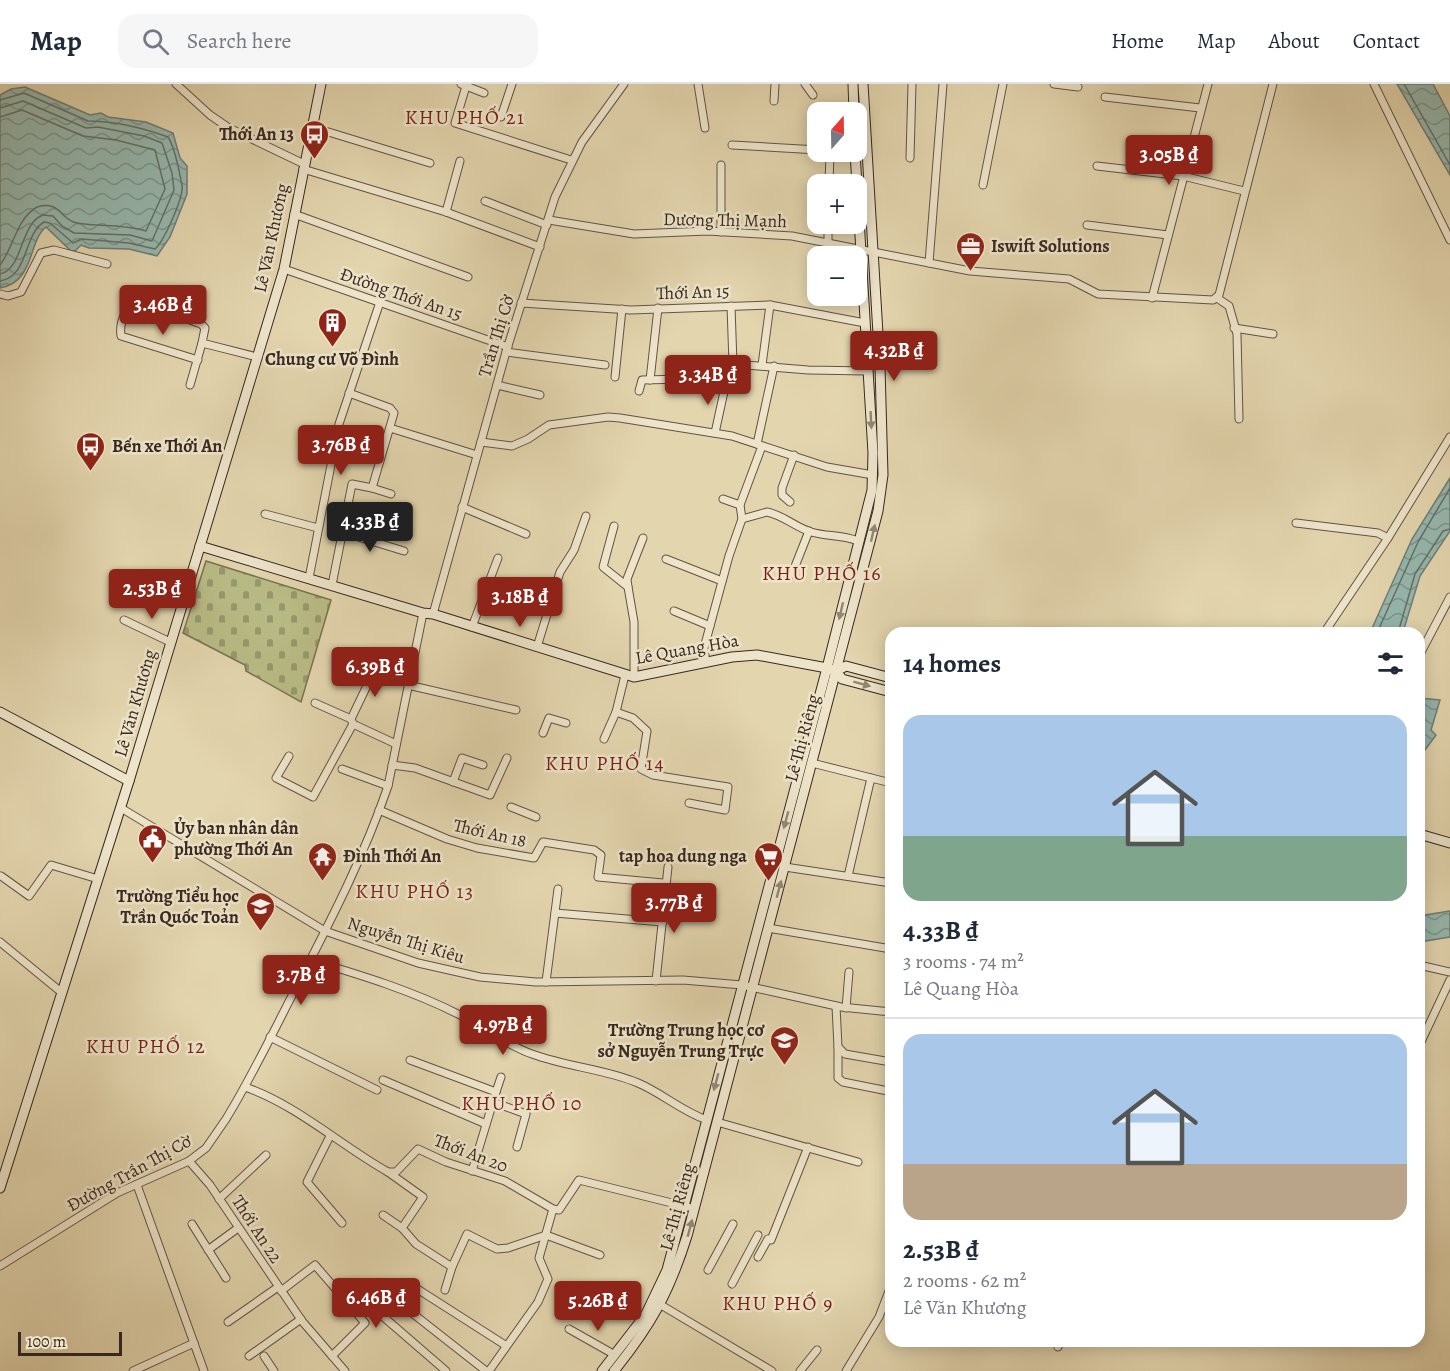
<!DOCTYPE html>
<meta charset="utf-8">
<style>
body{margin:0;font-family:Alegreya,serif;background:#f6f6f7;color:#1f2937;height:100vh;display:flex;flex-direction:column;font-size:22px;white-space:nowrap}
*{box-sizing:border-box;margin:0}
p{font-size:20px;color:#747a83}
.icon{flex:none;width:33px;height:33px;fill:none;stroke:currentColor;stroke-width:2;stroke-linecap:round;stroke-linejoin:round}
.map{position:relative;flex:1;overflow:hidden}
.panel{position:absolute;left:885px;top:543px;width:540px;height:720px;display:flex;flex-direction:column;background:#fff;border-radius:18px;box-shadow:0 3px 15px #0003}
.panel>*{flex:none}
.needle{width:39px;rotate:20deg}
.tools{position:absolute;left:807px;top:18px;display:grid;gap:12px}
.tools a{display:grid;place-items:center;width:60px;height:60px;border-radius:12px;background:#fff;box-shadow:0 3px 15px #0003;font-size:30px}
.scale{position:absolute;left:18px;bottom:15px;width:104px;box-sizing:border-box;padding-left:6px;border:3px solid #38281f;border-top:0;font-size:16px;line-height:21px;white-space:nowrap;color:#38281f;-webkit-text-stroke:4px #ede4ca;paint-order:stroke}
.price{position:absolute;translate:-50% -51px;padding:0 14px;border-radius:6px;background:#8f2418;color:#fff;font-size:20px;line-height:39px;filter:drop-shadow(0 2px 3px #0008)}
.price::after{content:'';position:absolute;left:50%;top:36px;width:18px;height:14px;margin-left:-9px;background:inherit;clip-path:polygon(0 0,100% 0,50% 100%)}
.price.on{background:#222;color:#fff}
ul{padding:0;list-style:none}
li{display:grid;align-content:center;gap:12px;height:318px;padding:0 18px}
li+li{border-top:2px solid #e0e1e3}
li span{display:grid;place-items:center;height:186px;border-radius:18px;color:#555}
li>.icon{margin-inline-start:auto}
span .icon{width:108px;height:108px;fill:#fffc;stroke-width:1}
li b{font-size:26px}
h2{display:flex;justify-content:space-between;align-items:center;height:72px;padding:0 18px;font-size:26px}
header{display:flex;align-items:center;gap:36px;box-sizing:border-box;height:84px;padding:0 30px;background:#fff;border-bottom:2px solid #e0e1e3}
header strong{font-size:28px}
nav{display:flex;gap:33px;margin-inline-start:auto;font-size:21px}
.search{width:420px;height:54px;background:#f6f6f7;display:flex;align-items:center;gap:15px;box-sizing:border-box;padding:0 21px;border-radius:18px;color:#747a83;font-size:22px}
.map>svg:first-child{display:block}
</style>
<header>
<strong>Map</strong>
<div class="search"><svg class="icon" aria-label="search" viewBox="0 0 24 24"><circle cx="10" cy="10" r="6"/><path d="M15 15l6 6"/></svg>Search here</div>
<nav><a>Home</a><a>Map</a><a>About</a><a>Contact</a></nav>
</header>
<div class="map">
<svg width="1450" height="1287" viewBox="0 0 1450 1287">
<defs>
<pattern id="cemetery-stones" width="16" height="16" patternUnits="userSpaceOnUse" patternTransform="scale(1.5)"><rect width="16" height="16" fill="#b9bc86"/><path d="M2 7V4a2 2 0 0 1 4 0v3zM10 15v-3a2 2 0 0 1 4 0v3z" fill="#97996d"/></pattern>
<pattern id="water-waves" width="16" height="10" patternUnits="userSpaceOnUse" patternTransform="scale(1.5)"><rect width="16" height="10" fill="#96b8af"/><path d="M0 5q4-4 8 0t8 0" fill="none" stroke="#7b968e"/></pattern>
</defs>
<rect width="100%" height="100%" fill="#e3d5ae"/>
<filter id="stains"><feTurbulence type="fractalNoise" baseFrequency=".00333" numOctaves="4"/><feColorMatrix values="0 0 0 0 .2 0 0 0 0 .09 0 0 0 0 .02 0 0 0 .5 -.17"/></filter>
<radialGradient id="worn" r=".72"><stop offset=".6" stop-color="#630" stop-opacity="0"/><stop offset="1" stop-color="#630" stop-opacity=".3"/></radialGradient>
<!-- cemetery -->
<path fill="url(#cemetery-stones)" stroke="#787252" stroke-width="1.5" d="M206,477L331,516L301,618L246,587L245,581L183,549Z"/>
<!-- water -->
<g fill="url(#water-waves)" stroke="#707e75" stroke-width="1.5">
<path d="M1397,0H1433L1450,32V91Z"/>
<path d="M25,3L90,31L101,29L108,33L146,38L173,49L180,74L187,82V110L170,153L157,172L129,165L89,164L81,161L75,167H71L46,143C28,157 35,198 0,204V11L11,5Z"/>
<path d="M1450,394V447L1420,492L1403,548L1370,549L1412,455Z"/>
<path d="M1419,614L1440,616L1431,646L1436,651L1419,674Z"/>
<path d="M1450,827V853L1419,858V832Z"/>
</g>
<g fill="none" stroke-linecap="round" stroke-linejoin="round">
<!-- shore -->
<g stroke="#677067" stroke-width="1.5">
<path d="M1404,0L1450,81"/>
<path d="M0,16L24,9L88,37C114,37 143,44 168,53C176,65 179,88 182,101C184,113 164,157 155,165L129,159L82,155L73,159L50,139L44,138C23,150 29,193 0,197"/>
<path d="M0,24L23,17L86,44L98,43L144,52L162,59L172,89L174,106L152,157L130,151L74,149L62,142L53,132L43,131C20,139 23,186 0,190"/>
<path d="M0,33L22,26L83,52L116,56L155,66L165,105L146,147C124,140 100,143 77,139C60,136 61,116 37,123C16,135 14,163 0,181"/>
<path d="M1377,549L1418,458L1450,404"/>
<path d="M1398,549L1415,490L1443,447L1450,445"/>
</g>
<defs>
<g id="street">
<path d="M176,0L210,31L229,44L304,80"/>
<path d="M461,0L484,9"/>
<path d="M698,0L705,44"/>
<path d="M805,0L813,11"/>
<path d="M1054,0L1078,3"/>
<path d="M1374,0L1450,156"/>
<path d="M466,2L455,39L571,76"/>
<path d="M1105,13L1200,24"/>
<path d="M774,17L775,0"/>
<path d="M501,33L512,0"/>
<path d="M312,43L430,79"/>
<path d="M732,61L818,66"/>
<path d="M827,68L830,69L829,100"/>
<path d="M910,74L912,0"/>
<path d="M721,81V148"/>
<path d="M1097,82L1183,92L1244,107"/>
<path d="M303,85L446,128L540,163"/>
<path d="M983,101L1003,0"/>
<path d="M485,117L547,141"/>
<path d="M446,128L460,77"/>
<path d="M294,130L468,193"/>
<path d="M549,136L634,150L708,147L792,152L970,187L1069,195L1098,210L1213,216L1219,211L1273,0"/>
<path d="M1087,141L1168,151"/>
<path d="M828,159V140"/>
<path d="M929,179L943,0"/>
<path d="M284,185L508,263"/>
<path d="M0,210L8,212L21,208L41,169L54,166L107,180"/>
<path d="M1152,214L1208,0"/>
<path d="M1217,214L1229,222L1237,250L1239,335"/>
<path d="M521,219L631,226L770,221L865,239"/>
<path d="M731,222L733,280"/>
<path d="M1234,244L1273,250"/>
<path d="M506,268L605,281"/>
<path d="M198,276L121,252C119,237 125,226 137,217L201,240L205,244L202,259L257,273"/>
<path d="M733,280L808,286L868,287"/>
<path d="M762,281L770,221"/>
<path d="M615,293L622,225"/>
<path d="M650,296L658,224"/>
<path d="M190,301L202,259"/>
<path d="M497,301L540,311"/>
<path d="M639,307L642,296L686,295L726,301"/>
<path d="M390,344L477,371"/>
<path d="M715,349L730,280H733"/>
<path d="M481,358L512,362L528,355L549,341L608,333L620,334L732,352L827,383L873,391"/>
<path d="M757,360L774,282"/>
<path d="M372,404L391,410"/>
<path d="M723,415L740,421"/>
<path d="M790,418L782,411V404L794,371"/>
<path d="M462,423L526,450"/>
<path d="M265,430L318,444"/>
<path d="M742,435L767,428C783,431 795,443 811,448C828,453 840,450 858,457"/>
<path d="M1296,439L1378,449L1388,454"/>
<path d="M614,442L603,483L628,503L634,538V593"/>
<path d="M342,448L404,467"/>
<path d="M666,475L722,497"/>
<path d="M792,490L809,447"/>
<path d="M309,494L339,340L380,218"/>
<path d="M332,501L352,400L372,404L394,329L390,324L349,309"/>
<path d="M628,503L627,495L643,454"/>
<path d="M674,527L710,542"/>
<path d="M433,530L506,268L555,113L582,58L624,0"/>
<path d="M124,536L170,558"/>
<path d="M472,543L498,474"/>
<path d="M1324,549L1388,454L1450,353"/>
<path d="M537,563L560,488L574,466L586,432"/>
<path d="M1419,572L1450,513"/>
<path d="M706,579L704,564L729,472L742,435L740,421L762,362"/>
<path d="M625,591L616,628L633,634L647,647L641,685L653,691L728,703L725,726L689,719"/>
<path d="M408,601L516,626"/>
<path d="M315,619L351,635"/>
<path d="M353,640L351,635L374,587"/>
<path d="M543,649L549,634L566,639"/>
<path d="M604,655L616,628"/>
<path d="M289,672L276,694L313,713L353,640L396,660"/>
<path d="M812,679L891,699"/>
<path d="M392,681L415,684L490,711L507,674"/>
<path d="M342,685L388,702"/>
<path d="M453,698L462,674L483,681"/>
<path d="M511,723L536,733"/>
<path d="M121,724L325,847L418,879L480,893L536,898L683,896L742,901L841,923L891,928"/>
<path d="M379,726L447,755L477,764L534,774L543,758L594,766L601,771L598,793L663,799L665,802"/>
<path d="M785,783L891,799"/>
<path d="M1,792L29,812L51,781L98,795"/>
<path d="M848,792L871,694"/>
<path d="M555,829L663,838"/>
<path d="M768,844L891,865"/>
<path d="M0,858L61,908"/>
<path d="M310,876C361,891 413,907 460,931C485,944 506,961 532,970C567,983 605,985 638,999C662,1009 681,1027 707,1036"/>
<path d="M1419,881L1450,888"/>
<path d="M656,897L668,783"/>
<path d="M546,898L558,805"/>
<path d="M836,922L838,963L845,970L891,978"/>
<path d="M846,924L849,888"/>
<path d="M270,953L377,1006"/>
<path d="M1419,962L1450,896"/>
<path d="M838,963V994L843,998L888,1007"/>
<path d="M410,976L496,1008L472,1087"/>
<path d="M383,996L486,1040"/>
<path d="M245,1003C297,1021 340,1061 388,1088H396L418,1065L446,1078L505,1097L553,1125L559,1126L579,1096L688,1123"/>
<path d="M496,1008L501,993"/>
<path d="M493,1018L526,1030L517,1063"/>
<path d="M717,1038L858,1078"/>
<path d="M330,1052L307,1098L342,1139"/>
<path d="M189,1077L210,1101L302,1237L345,1287"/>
<path d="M388,1088L423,1113L402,1144L416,1160L452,1183L467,1150L497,1165L508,1164L546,1151L600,1171"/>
<path d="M137,1101L204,1287"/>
<path d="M219,1115L266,1071"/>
<path d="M383,1131L402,1144"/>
<path d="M192,1140L226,1194"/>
<path d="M771,1156L808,1063"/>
<path d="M208,1166L238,1144"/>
<path d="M758,1173L768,1155"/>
<path d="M0,1182L117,1109L189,1077L206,1064L226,1035C253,991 275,944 299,898C332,834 365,770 388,702L423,529"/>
<path d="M708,1186L733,1140"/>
<path d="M732,1200L758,1151"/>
<path d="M445,1206L452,1183"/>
<path d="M281,1207L315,1181L365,1239L332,1272"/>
<path d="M393,1214L486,1287"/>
<path d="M661,1221L772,1287"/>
<path d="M228,1238L278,1203"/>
<path d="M569,1245L615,1271"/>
<path d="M1058,1263L1060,1257"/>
<path d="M249,1272L301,1235"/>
<path d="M264,1272L274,1287"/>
<path d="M133,1287L194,1259"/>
<path d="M446,1287L379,1229L408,1199L505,1261"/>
<path d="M489,1287L538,1218L548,1195L539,1174L553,1125"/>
<path d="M800,1287L817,1266"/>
<path d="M846,1287L879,1233L889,1207"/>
</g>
<g id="secondary">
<path d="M853,0L854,28"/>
<path d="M200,462L423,529L433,530L634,593L732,573L757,571L827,584L836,587L842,595L891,608"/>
<path d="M836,587L846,582L891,594"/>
<path d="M0,628L129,697"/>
<path d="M1419,750L1450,759"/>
<path d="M0,1104L129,697L284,185L321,0"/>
<path d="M602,1287L646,1230L667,1186L827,584L872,406L873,369L855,68"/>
<path d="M614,1287C651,1241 669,1209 687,1152L878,427L883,391L880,283L863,0"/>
</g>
</defs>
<!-- street casing -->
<use href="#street" stroke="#635343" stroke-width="9"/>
<!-- secondary casing -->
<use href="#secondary" stroke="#38281f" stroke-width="11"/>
<!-- street -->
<use href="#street" stroke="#ede4ca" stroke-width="7"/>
<!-- secondary -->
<use href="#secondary" stroke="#ede4ca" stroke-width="9"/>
</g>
<!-- one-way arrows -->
<defs><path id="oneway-solid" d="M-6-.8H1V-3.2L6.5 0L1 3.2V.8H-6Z" transform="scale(1.5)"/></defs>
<g fill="#928674">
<use href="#oneway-solid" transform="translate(871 336) rotate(87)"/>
<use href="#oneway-solid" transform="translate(873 449) rotate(-77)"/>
<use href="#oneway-solid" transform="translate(841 527) rotate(103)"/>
<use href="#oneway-solid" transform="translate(862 600) rotate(15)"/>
<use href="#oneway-solid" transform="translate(786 736) rotate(105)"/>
<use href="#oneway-solid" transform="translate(779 805) rotate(-75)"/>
<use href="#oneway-solid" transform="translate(716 998) rotate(105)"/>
<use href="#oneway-solid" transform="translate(690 1144) rotate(-75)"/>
</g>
<!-- icons -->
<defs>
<symbol id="bus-pin" viewBox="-11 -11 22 30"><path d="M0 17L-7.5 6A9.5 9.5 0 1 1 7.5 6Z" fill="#8f2418" stroke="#ede4ca"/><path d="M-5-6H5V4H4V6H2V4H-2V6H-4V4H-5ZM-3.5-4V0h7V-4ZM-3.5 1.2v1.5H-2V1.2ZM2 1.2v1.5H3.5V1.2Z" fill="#fff"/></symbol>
<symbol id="office-pin" viewBox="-11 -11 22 30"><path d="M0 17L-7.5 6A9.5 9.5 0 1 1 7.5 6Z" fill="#8f2418" stroke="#ede4ca"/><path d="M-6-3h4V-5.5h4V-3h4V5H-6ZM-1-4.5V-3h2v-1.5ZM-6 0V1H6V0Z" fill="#fff"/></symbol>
<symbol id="building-pin" viewBox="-11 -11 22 30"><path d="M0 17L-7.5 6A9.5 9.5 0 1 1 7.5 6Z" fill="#8f2418" stroke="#ede4ca"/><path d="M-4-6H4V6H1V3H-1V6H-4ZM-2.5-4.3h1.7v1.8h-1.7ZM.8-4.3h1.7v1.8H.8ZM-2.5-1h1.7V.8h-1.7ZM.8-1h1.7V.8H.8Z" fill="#fff"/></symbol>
<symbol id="civic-pin" viewBox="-11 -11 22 30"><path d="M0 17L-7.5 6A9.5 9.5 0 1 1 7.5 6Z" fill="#8f2418" stroke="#ede4ca"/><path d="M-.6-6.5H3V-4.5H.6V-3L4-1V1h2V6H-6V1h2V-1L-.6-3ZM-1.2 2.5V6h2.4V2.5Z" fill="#fff"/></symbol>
<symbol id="temple-pin" viewBox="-11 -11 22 30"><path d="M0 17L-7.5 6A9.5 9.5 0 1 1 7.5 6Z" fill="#8f2418" stroke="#ede4ca"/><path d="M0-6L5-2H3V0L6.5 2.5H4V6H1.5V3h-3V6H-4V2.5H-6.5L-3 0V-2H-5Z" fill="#fff"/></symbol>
<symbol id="supermarket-pin" viewBox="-11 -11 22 30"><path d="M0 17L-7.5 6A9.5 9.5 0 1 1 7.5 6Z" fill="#8f2418" stroke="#ede4ca"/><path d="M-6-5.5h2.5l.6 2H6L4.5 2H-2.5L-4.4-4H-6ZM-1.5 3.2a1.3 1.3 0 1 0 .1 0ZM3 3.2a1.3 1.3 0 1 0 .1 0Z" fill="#fff"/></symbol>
<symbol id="school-pin" viewBox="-11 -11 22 30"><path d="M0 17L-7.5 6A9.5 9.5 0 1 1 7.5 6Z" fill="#8f2418" stroke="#ede4ca"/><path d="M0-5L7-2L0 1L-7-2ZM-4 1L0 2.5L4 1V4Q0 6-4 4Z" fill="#fff"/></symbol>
</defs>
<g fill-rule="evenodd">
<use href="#bus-pin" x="298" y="34" width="33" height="45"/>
<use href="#office-pin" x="954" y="146" width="33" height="45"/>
<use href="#building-pin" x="316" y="222" width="33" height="45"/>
<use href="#bus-pin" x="74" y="346" width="33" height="45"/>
<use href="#civic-pin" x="136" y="738" width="33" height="45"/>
<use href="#temple-pin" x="306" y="756" width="33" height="45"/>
<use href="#supermarket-pin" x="752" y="756" width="33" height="45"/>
<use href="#school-pin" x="244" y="806" width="33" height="45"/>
<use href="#school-pin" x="768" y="940" width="33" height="45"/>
</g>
<g text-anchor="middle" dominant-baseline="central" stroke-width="5" stroke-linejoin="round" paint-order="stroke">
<!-- poi labels -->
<g font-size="18" font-weight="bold" fill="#38281f" stroke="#ede4ca" text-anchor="end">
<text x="294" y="50">Thới An 13</text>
<text x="991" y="162" text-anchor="start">Iswift Solutions</text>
<text x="332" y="275" text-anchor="middle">Chung cư Võ Đình</text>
<text x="112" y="362" text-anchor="start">Bến xe Thới An</text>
<text x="174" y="744" text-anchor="start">Ủy ban nhân dân<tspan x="174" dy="21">phường Thới An</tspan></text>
<text x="343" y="772" text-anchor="start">Đình Thới An</text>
<text x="747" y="772">tap hoa dung nga</text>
<text x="239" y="812">Trường Tiểu học<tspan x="239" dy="21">Trần Quốc Toản</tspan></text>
<text x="764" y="946">Trường Trung học cơ<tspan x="764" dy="21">sở Nguyễn Trung Trực</tspan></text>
</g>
<!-- street labels -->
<g font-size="18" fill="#38281f" stroke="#ede4ca">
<text transform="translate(725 136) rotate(1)">Dương Thị Mạnh</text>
<text transform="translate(271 154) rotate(-78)">Lê Văn Khương</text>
<text transform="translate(693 208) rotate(-2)">Thới An 15</text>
<text transform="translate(401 210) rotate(19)">Đường Thới An 15</text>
<text transform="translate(496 252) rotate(-73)">Trần Thị Cờ</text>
<text transform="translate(687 565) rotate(-10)">Lê Quang Hòa</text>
<text transform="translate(135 619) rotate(-74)">Lê Văn Khương</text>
<text transform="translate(802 654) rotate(-75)">Lê Thị Riêng</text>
<text transform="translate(490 749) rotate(13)">Thới An 18</text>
<text transform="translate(406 856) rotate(17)">Nguyễn Thị Kiêu</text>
<text transform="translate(471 1069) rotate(21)">Thới An 20</text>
<text transform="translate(129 1089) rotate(-29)">Đường Trần Thị Cờ</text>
<text transform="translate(677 1123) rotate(-75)">Lê Thị Riêng</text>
<text transform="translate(257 1145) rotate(57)">Thới An 22</text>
</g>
<!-- neighbourhood labels -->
<g font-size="20" letter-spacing="1.5" fill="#7a1f14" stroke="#ede4ca">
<text x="465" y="33">KHU PHỐ 21</text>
<text x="822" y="489">KHU PHỐ 16</text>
<text x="605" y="679">KHU PHỐ 14</text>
<text x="415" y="807">KHU PHỐ 13</text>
<text x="146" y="962">KHU PHỐ 12</text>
<text x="522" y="1019">KHU PHỐ 10</text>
<text x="778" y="1219">KHU PHỐ 9</text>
</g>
</g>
<rect width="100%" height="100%" filter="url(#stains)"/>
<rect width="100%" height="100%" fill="url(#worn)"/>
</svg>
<div class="tools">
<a><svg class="needle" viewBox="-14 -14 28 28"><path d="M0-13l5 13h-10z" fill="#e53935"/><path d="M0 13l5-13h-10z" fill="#747a83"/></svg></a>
<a>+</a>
<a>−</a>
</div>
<div class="scale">100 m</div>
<b class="price" style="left:1169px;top:102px">3.05B ₫</b>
<b class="price" style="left:163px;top:252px">3.46B ₫</b>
<b class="price" style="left:894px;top:298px">4.32B ₫</b>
<b class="price" style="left:708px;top:322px">3.34B ₫</b>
<b class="price" style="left:341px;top:392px">3.76B ₫</b>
<b class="price on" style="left:370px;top:469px">4.33B ₫</b>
<b class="price" style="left:152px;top:536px">2.53B ₫</b>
<b class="price" style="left:520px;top:544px">3.18B ₫</b>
<b class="price" style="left:375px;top:614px">6.39B ₫</b>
<b class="price" style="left:674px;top:850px">3.77B ₫</b>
<b class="price" style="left:301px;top:922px">3.7B ₫</b>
<b class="price" style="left:503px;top:972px">4.97B ₫</b>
<b class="price" style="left:376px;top:1245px">6.46B ₫</b>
<b class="price" style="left:598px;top:1248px">5.26B ₫</b>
<section class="panel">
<h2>14 homes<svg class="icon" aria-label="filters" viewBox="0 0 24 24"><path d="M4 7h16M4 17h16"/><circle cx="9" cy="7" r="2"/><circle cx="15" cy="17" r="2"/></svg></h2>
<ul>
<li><span style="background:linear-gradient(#a9c7e8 65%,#7fa58c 0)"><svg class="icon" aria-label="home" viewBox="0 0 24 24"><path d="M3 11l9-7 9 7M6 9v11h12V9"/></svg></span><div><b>4.33B ₫</b><p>3 rooms · 74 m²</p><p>Lê Quang Hòa</p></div></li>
<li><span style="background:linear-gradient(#a9c7e8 70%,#b9a48a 0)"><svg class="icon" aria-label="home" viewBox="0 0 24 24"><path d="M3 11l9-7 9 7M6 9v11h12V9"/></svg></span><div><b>2.53B ₫</b><p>2 rooms · 62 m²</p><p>Lê Văn Khương</p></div></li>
</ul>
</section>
</div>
